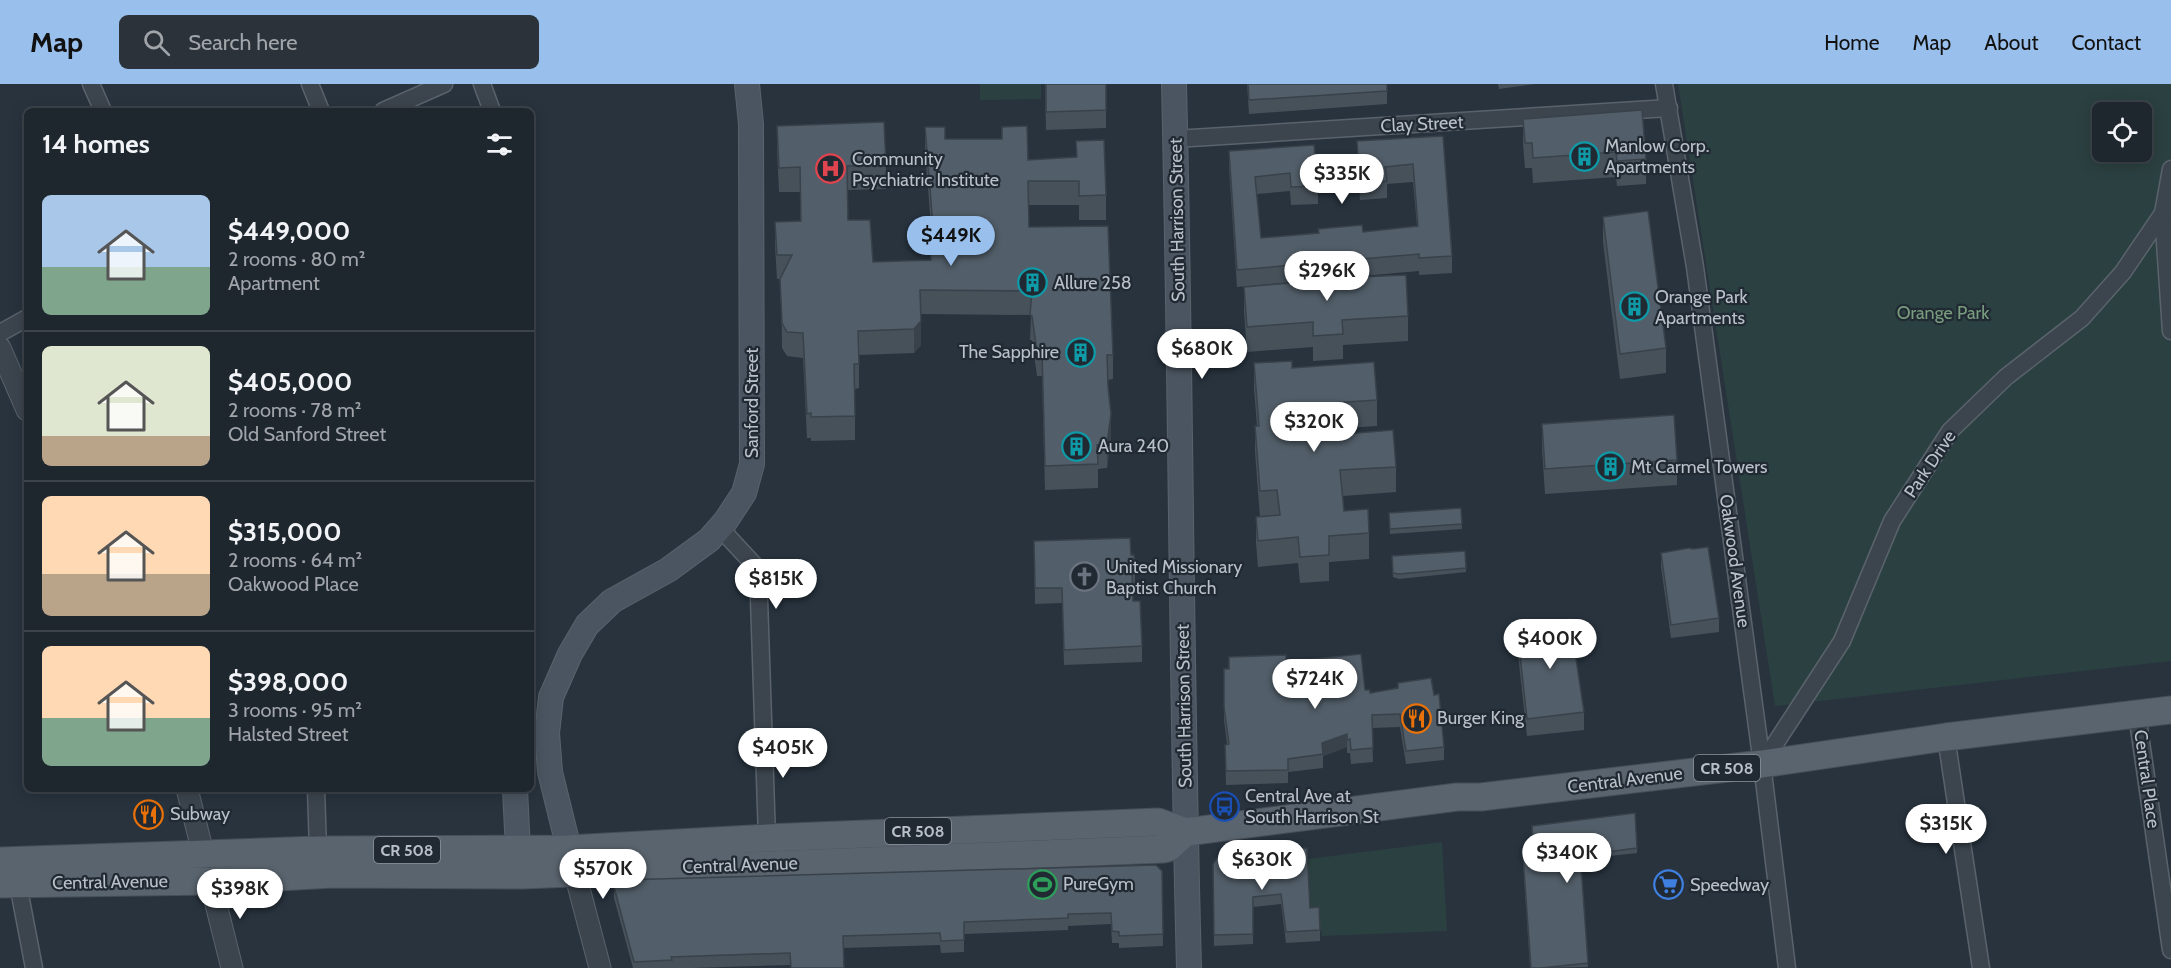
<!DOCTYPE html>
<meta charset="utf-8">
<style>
body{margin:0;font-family:Cabin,sans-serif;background:#2b323a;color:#f1f3f6;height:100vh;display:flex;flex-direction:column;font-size:22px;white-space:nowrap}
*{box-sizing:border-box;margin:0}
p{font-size:20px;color:#a1a5aa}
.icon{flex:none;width:33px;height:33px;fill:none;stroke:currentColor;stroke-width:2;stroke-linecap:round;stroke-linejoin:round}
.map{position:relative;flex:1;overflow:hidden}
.details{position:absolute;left:24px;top:24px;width:510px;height:684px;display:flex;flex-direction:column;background:#1e262e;border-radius:9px;box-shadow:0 3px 15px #0003,0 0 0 2px #3c434a}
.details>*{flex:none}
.buttons{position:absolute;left:2092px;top:18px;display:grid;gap:12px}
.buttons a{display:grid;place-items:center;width:60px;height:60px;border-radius:9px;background:#1e262e;box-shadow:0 3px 15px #0003,0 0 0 2px #3c434a;font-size:30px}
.price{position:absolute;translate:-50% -51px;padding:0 14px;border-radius:21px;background:#fff;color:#222;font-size:20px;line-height:39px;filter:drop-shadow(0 2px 3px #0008)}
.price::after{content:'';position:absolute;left:50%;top:36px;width:18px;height:14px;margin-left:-9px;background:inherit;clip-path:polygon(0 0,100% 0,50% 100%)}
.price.on{background:#99c0ed;color:#111}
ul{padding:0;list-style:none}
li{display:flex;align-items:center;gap:18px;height:150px;padding:0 18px}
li+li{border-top:2px solid #3c434a}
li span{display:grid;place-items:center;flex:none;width:168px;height:120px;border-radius:9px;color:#555}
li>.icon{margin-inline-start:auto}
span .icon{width:72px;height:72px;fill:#fffc;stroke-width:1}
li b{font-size:26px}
h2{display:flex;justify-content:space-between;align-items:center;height:72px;padding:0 18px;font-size:26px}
header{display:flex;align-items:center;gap:36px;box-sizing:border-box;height:84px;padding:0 30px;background:#99c0ed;color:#111}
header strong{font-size:28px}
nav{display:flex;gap:33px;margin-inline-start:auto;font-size:21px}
.search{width:420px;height:54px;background:#2b323a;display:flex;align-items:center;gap:15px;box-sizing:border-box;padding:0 21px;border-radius:9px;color:#a1a5aa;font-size:22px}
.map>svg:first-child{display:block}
</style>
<header>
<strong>Map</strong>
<div class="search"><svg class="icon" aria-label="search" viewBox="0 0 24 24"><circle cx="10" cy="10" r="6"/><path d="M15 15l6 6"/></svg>Search here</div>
<nav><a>Home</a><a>Map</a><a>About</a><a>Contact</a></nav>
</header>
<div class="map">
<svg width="2171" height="884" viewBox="0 0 2171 884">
<rect width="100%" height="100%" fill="#28333e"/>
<!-- green -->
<g fill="#2b4040" fill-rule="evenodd">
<path d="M980,0H1041V15L980,16Z"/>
<path d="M1678,0H2171V577L1775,622ZM2103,28H2142V68H2103Z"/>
<path d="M1442,758L1447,847L1322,852L1318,831L1311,832L1308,775Z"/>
</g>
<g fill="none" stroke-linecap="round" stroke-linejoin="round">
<defs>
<g id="minor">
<path d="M91,0L103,27"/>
<path d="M310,0L321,27"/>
<path d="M482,0L492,27"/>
<path d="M1664,0L1695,183L1762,680L1787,884"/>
<path d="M383,27L444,0"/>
<path d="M1175,55L1669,24"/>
<path d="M2163,129L2171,247"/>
<path d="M0,249L27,234"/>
<path d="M720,444L758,485L767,754"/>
<path d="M2137,630L2171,866"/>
<path d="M1946,653L1981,884"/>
<path d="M1762,680L1842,557L1892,437L1950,347L2006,293L2082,234L2123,188L2163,129L2171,85"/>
<path d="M316,705L318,766"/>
<path d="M18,800L34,884"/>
</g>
<g id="tertiary">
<path d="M0,264L27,326"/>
<path d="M187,705L232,884"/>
<path d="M571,774L600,884"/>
</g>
<g id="secondary">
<path d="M1174,0C1181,295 1181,589 1189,884"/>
<path d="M515,705L518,766L523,783"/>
<path d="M569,765L550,688L547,649L551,613L570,570L587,541L612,517L668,486L709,456L725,438L744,409L752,380L751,40L747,0"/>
</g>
<g id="primary">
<path d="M0,777L318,766L569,765L767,754L1158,738L1186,748L1457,713H1481L1762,680L1946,653L2171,626"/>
<path d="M0,800L211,797L332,790L523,791L1164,765L1168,764L1186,748"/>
</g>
</defs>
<!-- minor casing -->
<use href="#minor" stroke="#5a636c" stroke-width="19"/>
<!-- tertiary casing -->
<use href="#tertiary" stroke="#5a636c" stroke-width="23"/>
<!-- secondary casing -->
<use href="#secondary" stroke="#5a636c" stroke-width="26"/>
<!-- primary casing -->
<use href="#primary" stroke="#464e57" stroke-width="29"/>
<!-- minor -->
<use href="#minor" stroke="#3c454e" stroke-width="16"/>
<!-- tertiary -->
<use href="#tertiary" stroke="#3c454e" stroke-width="21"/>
<!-- secondary -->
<use href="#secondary" stroke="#4b5561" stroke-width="24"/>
<!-- primary -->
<use href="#primary" stroke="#5a646e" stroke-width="27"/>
</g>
<!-- wall -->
<g fill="#47515a">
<path d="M1045,0H1106V44L1046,46Z"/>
<path d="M1247,0H1387V20L1249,30Z"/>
<path d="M1498,0H1535L1499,5Z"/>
<path d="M1523,35L1646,75V100L1617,102L1616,93L1533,99L1532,84H1525L1523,60Z"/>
<path d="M777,42L886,81V105L848,106V136L873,178L930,176V168L933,167L925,67V43L945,55L1028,76L1076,73V57L1106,111V136H1079V121H1028L1029,143L1113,271V295L1107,296L1111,354L1107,384L1098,385V404L1045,406L1042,292H1037L1032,256H1030L1031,231L921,230V261L914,269L859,271V304L855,305V356L811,357V354H807L803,274L787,272L782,264L781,195H777L775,162V138H800V108H779L777,66Z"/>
<path d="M1443,52L1452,172V189L1419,191V187L1362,192L1408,232V257L1343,261V275L1313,277V263L1247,268L1244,228V203L1340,194L1237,203L1229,84V67L1314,61L1318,102V120L1291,121L1290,107L1257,110L1261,154L1363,148L1417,142L1413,98L1387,100V114L1360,116L1357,74V57Z"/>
<path d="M1603,133L1666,264V289L1620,295L1603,158Z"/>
<path d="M1254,279L1292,284L1377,316V342L1286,348V355L1396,383V408L1343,412L1344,427L1369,449V475L1329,478V497L1300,499L1298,479L1258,483L1256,459V433H1260L1255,368V342H1257L1254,305Z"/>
<path d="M1542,340L1677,376V401L1545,410L1542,365Z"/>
<path d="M1461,424L1462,445L1390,450L1389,429Z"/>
<path d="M1034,457L1131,471L1135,485V500H1132L1133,517L1142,562V578L1064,581L1062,519L1035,520Z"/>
<path d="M1661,469L1719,534V548L1671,554L1661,483Z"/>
<path d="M1392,472L1466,484V488L1399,495L1393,493Z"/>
<path d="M1517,543L1584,628V646L1527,652L1517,561Z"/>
<path d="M1286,578L1370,609L1398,604V599L1434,611L1444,663V676L1406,680L1400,643L1372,644L1373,678L1351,680L1350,669H1347V663L1323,672V684L1288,688V699L1226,701L1225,661L1227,660L1224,636V585Z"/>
<path d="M1637,764V769L1601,773V784L1581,786L1588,883L1530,884L1523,777Z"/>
<path d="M1217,774L1310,824L1320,846V857L1286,859L1281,820L1253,823V860L1214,862L1213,780Z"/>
<path d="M1162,787L1163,862L1119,864V859H1112L1111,840L1068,842V846L964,850V868L941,869L940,861L843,864L790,881L692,884H633L614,814V803Z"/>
</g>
<!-- shaded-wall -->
<g fill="#39424a">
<path d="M921,237V261L914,269V245Z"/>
<path d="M1111,330V354L1107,384V360Z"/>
<path d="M1347,650V663L1323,672L1322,659Z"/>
</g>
<!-- building -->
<g fill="#525e69" stroke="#39424a" stroke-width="1.5">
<path d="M1046,0H1106V26L1046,28Z"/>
<path d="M1248,0H1387V7L1249,16Z"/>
<path d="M1642,26L1646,75L1617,77L1616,68L1533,74L1532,59H1525L1523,35Z"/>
<path d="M884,38L886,81L847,82L848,136H870L873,178L931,176L930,168L935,167L925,43H945V55H1002V43L1027,42L1028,76L1077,73L1076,57L1104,56L1106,111L1079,112V97H1028L1029,143L1108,142L1113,271H1107L1108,302L1111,330L1107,360L1097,361L1098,380L1045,382L1042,267L1037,268L1032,232L1030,231L1032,207L920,206L921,237L914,245L858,247L859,280H854L855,332L811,333V329L807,330L803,249L787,248L782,239L780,195L792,171H777L775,138L801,137L800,83L779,84L777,42Z"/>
<path d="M1443,52L1452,172L1419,174V170L1237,186L1229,67L1314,61L1318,102L1291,103L1290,89L1255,93L1261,154L1319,149L1318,145L1362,141L1363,148L1418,142L1413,80L1385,83L1387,97L1360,99L1357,57Z"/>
<path d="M1648,127L1666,264L1620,270L1603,133Z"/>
<path d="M1406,191L1408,232L1342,236L1343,250L1313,252V238L1247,243L1244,203L1359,193Z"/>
<path d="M1292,277V284L1374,278L1377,316L1286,322V329H1284L1286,355L1393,346L1396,383L1340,386L1344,427L1368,425L1369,449L1329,452V471L1300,473L1298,453L1258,457L1256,433L1280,431L1277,406L1260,407L1255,342H1259L1254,279Z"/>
<path d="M1674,331L1677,376L1545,385L1542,340Z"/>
<path d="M1461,424L1462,440L1390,445L1389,429Z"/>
<path d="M1130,454L1131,471H1134L1135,485H1132L1133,517H1140L1142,562L1064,566L1062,504H1035L1034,457Z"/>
<path d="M1708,463L1719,534L1671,541L1661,469L1689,464L1693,465Z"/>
<path d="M1465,467L1466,484L1399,490L1393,489L1392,472Z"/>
<path d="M1570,535L1584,628L1527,635L1517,543Z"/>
<path d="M1361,570L1365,606H1370V609L1398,604V599L1431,594L1434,611L1439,610L1444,663L1406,667L1400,630L1372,631L1373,664L1351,666L1350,655L1347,656V650L1322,659L1323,670L1288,675V686L1226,687L1225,661L1229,660L1224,623V585H1229V573L1286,571V578Z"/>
<path d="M1635,729L1637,764L1600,769L1601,779L1581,781L1588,879L1541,884H1531L1523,773L1534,771L1532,742Z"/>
<path d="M1307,764L1310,824L1319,823L1320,846L1286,848L1281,810L1253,813V850L1214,851L1213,780L1217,774Z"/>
<path d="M1156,781L1162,787L1163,850L1119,852V848L1112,847L1111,829L1068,830V834L964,838V856L941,857L940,849L843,852L844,884H791L790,869L671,873L672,876L634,878L614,803L620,796Z"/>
</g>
<!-- icons -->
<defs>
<symbol id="building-ring" viewBox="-11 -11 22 22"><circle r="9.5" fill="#212a33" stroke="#0f9aa8" stroke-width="1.5"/><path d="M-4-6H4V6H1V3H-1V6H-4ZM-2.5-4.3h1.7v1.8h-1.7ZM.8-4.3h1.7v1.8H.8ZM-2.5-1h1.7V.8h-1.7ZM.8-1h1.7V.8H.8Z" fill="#0f9aa8"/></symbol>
<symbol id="hospital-ring" viewBox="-11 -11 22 22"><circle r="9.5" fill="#212a33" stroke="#e0444e" stroke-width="1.5"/><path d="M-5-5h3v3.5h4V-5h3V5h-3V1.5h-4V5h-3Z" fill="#e0444e"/></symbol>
<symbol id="church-ring" viewBox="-11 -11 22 22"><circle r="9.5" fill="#212a33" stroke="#6b7280" stroke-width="1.5"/><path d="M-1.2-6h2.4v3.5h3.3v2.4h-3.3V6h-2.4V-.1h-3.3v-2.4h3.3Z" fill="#6b7280"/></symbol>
<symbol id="restaurant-ring" viewBox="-11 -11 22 22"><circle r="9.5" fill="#212a33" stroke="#e8710a" stroke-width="1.5"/><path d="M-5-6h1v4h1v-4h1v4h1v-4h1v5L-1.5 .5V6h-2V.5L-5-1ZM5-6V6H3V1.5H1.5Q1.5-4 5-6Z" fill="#e8710a"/></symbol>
<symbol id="bus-ring" viewBox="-11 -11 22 22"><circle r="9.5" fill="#212a33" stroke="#1a4fb4" stroke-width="1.5"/><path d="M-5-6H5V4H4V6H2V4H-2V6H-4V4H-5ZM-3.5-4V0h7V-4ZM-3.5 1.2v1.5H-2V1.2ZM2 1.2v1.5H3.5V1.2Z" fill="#1a4fb4"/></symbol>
<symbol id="stadium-ring" viewBox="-11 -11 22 22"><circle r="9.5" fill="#212a33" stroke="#2e9e5b" stroke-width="1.5"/><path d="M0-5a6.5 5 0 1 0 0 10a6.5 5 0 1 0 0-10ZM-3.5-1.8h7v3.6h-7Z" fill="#2e9e5b"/></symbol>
<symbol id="supermarket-ring" viewBox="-11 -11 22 22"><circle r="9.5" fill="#212a33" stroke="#3f7fe0" stroke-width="1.5"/><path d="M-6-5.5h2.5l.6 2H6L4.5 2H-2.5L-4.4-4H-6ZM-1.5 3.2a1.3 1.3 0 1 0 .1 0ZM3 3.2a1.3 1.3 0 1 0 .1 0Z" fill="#3f7fe0"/></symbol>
</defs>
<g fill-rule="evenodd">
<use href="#building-ring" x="1568" y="56" width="33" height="33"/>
<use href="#hospital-ring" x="814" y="68" width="33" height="33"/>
<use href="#building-ring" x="1016" y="182" width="33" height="33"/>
<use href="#building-ring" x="1618" y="206" width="33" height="33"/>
<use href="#building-ring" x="1064" y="252" width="33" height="33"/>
<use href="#building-ring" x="1060" y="346" width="33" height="33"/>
<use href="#building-ring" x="1594" y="366" width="33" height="33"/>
<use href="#church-ring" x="1068" y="476" width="33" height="33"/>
<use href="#restaurant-ring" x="1400" y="618" width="33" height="33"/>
<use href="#bus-ring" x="1208" y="706" width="33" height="33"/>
<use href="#restaurant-ring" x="132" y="714" width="33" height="33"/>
<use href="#stadium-ring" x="1026" y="784" width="33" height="33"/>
<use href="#supermarket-ring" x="1652" y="784" width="33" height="33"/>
</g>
<g text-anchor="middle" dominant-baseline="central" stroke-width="4.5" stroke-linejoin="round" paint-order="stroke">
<!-- shield labels -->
<g fill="#212a33" stroke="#8b939c" stroke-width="1.5">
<rect x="1694" y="671" width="66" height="26" rx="4.5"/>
<rect x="885" y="734" width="66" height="26" rx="4.5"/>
<rect x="374" y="753" width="66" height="26" rx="4.5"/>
</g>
<g font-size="16" font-weight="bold" fill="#b9c0c9">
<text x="1727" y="684">CR 508</text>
<text x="918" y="747">CR 508</text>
<text x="407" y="766">CR 508</text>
</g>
<!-- street labels -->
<g font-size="18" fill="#b9c0c9" stroke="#212a33">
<text transform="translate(1422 40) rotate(-3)">Clay Street</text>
<text transform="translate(1177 136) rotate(-91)">South Harrison Street</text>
<text transform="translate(752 319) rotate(-90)">Sanford Street</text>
<text transform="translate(1930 380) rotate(-56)">Park Drive</text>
<text transform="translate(1735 477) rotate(82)">Oakwood Avenue</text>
<text transform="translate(1184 622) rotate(-91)">South Harrison Street</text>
<text transform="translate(2147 695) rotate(82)">Central Place</text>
<text transform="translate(1625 696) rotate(-7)">Central Avenue</text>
<text transform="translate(740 781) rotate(-2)">Central Avenue</text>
<text transform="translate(110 798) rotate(-1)">Central Avenue</text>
</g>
<!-- poi labels -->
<g font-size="18" fill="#b9c0c9" stroke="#212a33" text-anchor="start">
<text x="1605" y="62">Manlow Corp.<tspan x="1605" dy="21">Apartments</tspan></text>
<text x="852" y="75">Community<tspan x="852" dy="21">Psychiatric Institute</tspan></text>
<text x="1054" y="199">Allure 258</text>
<text x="1655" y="213">Orange Park<tspan x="1655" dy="21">Apartments</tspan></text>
<text x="1059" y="268" text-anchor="end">The Sapphire</text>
<text x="1098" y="362">Aura 240</text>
<text x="1631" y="383">Mt Carmel Towers</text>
<text x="1106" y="483">United Missionary<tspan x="1106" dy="21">Baptist Church</tspan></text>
<text x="1437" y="634">Burger King</text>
<text x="1245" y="712">Central Ave at<tspan x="1245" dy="21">South Harrison St</tspan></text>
<text x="170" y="730">Subway</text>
<text x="1063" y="800">PureGym</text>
<text x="1690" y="801">Speedway</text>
</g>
<!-- park labels -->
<g font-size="18" fill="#799c7f" stroke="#212a33">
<text x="1943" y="229">Orange Park</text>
</g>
</g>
</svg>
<div class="buttons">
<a><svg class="icon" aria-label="locate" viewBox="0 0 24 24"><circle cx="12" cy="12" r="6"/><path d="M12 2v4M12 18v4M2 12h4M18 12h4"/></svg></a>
</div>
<b class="price" style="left:1342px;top:121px">$335K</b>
<b class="price on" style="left:951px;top:183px">$449K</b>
<b class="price" style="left:1327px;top:218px">$296K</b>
<b class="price" style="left:1202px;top:296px">$680K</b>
<b class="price" style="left:1314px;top:369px">$320K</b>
<b class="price" style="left:776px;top:526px">$815K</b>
<b class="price" style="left:1550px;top:586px">$400K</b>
<b class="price" style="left:1315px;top:626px">$724K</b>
<b class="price" style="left:783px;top:695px">$405K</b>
<b class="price" style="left:1946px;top:771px">$315K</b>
<b class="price" style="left:1567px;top:800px">$340K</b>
<b class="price" style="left:1262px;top:807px">$630K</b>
<b class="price" style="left:603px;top:816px">$570K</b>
<b class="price" style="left:240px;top:836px">$398K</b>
<section class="details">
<h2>14 homes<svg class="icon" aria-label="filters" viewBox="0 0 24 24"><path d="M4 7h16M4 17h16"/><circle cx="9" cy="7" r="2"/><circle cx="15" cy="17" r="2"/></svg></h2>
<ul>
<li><span style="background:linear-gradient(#a9c7e8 60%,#7fa58c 0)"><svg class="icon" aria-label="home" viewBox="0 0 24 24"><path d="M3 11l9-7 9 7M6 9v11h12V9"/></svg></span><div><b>$449,000</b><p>2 rooms · 80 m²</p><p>Apartment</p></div></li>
<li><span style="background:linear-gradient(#dfe7d0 75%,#b9a48a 0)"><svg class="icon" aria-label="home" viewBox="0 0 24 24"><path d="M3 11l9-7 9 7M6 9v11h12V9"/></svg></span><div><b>$405,000</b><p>2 rooms · 78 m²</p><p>Old Sanford Street</p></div></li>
<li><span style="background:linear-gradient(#ffd9b3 65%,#b9a48a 0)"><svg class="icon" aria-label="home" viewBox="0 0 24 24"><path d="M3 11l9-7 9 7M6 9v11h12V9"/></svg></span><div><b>$315,000</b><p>2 rooms · 64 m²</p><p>Oakwood Place</p></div></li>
<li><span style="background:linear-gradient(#ffd9b3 60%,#7fa58c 0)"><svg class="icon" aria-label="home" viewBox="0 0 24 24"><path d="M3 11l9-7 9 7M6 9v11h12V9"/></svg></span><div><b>$398,000</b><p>3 rooms · 95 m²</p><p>Halsted Street</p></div></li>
</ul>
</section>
</div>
